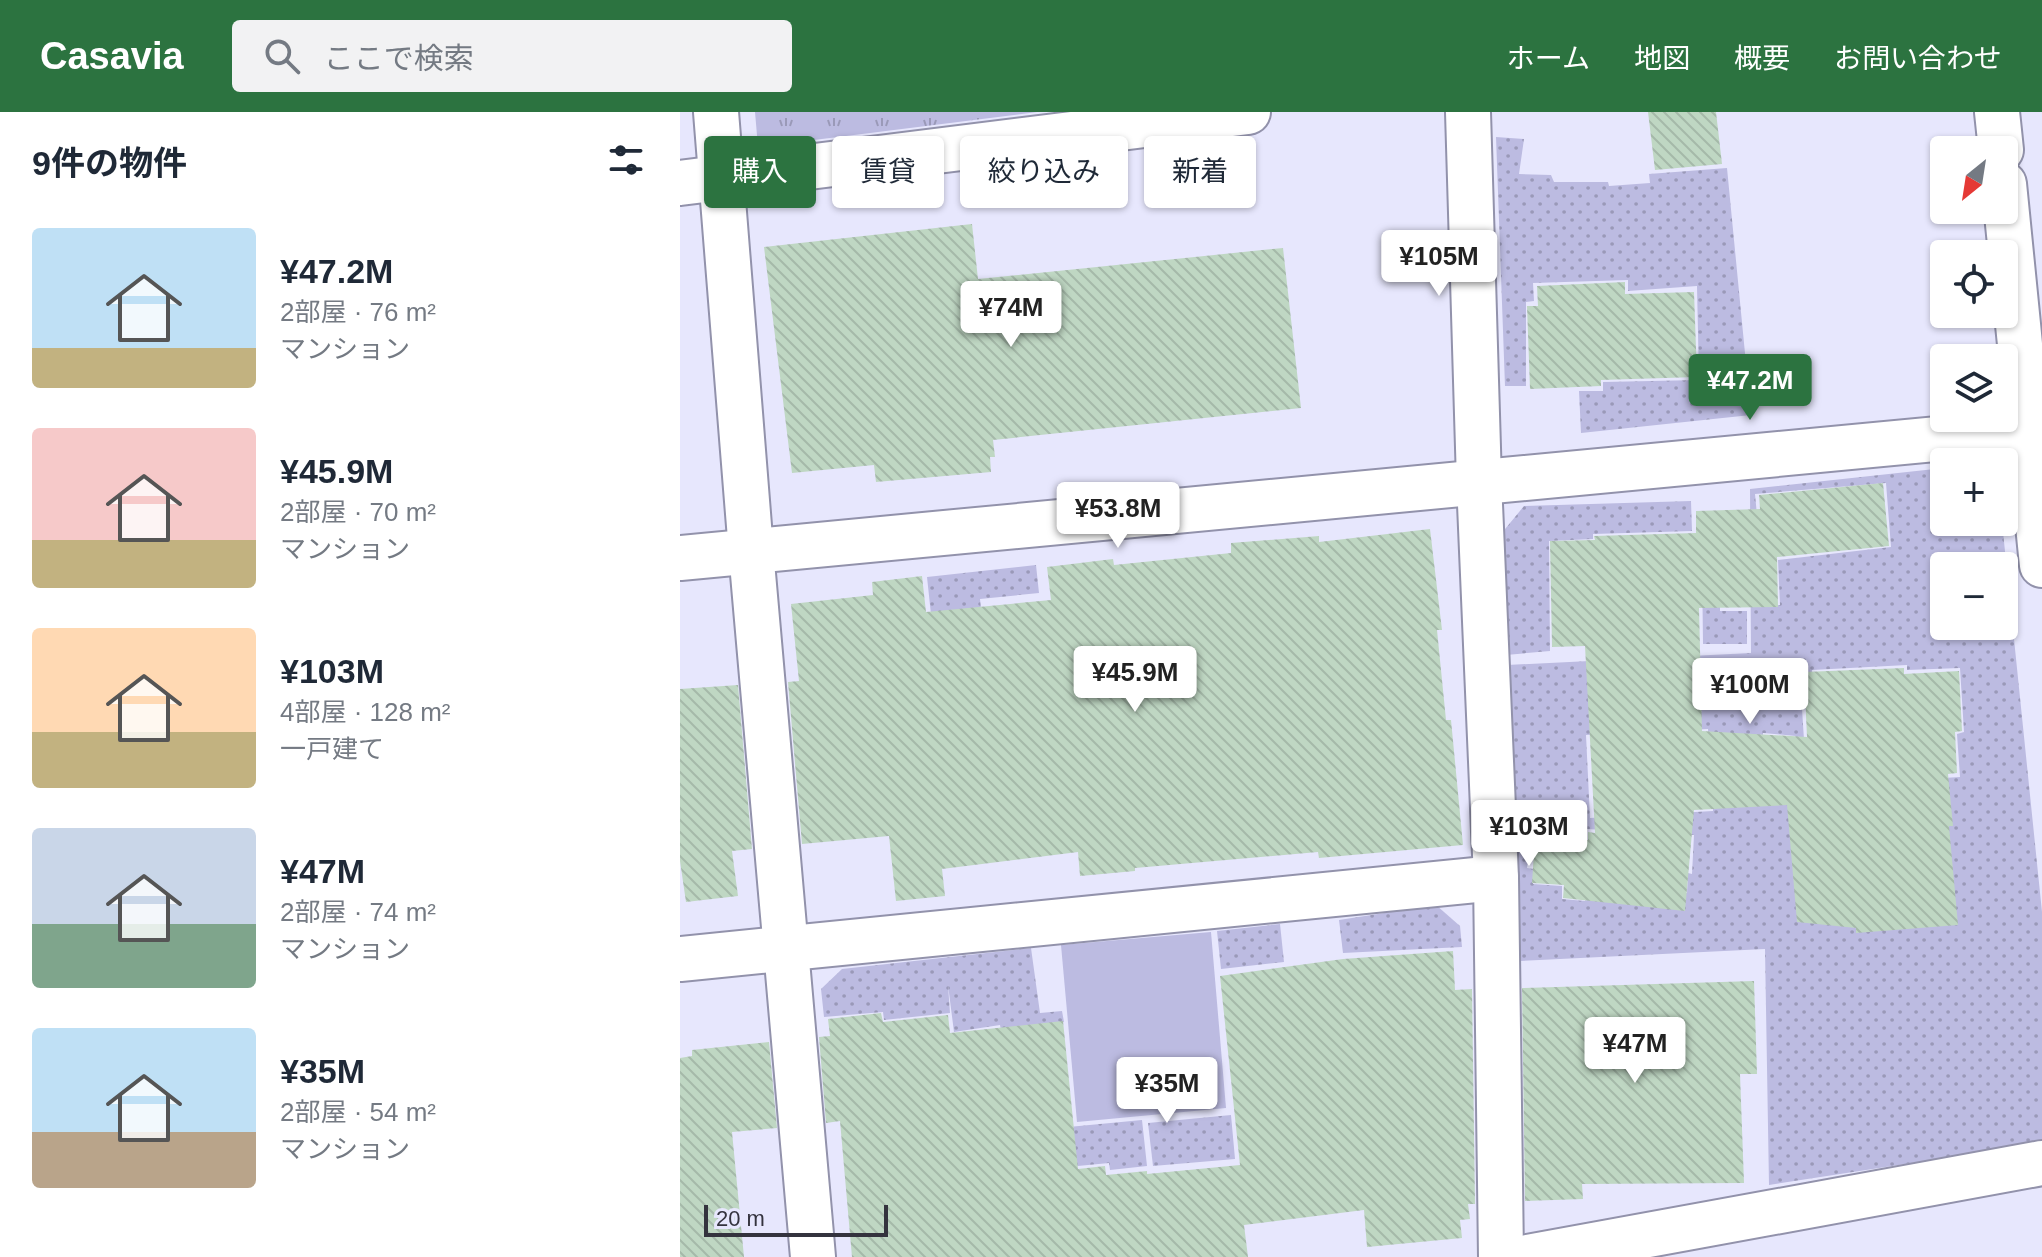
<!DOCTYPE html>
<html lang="ja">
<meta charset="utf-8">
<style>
body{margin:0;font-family:Arial,"Noto Sans JP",sans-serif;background:#f2f2f3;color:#1f2937;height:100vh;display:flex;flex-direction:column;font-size:30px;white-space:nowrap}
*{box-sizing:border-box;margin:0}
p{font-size:26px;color:#747a83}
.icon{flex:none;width:44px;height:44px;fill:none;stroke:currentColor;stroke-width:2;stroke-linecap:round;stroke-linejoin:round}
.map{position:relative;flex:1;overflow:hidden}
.drawer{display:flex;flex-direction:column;background:#fff;width:680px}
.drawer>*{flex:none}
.guide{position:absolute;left:24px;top:24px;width:760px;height:72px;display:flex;gap:16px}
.needle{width:52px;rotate:210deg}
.fabs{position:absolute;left:1250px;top:24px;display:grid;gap:16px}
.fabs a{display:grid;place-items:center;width:88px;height:88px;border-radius:8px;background:#fff;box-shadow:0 2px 6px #0004;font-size:40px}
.scale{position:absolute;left:24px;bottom:20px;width:184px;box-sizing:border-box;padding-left:8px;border:4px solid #34333e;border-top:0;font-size:22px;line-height:28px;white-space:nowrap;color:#34333e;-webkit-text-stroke:6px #e7e7fd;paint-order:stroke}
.price{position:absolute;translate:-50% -68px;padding:0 18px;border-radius:8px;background:#fff;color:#222;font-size:26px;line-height:52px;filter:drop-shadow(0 2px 4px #0008)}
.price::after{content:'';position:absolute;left:50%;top:48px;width:24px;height:18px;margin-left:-12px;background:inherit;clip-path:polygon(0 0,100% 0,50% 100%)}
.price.current{background:#2c7340;color:#fff}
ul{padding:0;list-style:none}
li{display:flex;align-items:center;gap:24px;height:200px;padding:0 32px}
li span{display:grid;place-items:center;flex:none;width:224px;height:160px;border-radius:8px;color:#555}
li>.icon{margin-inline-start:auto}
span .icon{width:96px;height:96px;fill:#fffc;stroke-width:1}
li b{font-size:34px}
h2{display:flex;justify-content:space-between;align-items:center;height:96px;padding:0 32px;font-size:34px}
.pill{padding:0 28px;border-radius:8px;background:#fff;box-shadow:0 2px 6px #0004;font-size:28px;line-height:72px}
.pill.current{background:#2c7340;color:#fff}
header{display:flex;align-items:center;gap:48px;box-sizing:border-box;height:112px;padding:0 40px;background:#2c7340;color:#fff}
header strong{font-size:38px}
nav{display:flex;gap:44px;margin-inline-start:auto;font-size:28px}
.search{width:560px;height:72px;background:#f2f2f3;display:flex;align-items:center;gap:20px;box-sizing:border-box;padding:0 28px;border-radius:8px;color:#747a83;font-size:30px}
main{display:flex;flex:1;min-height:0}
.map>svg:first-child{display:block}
</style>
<header>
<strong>Casavia</strong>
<div class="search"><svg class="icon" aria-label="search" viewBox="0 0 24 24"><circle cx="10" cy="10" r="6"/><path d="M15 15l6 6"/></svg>ここで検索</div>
<nav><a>ホーム</a><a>地図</a><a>概要</a><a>お問い合わせ</a></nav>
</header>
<main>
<section class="drawer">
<h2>9件の物件<svg class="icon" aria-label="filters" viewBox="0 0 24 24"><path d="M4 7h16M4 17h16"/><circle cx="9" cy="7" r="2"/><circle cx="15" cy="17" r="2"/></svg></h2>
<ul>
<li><span style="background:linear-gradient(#bfe0f5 75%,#c2b280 0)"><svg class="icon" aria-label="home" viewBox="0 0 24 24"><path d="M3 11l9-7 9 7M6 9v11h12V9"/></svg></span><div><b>¥47.2M</b><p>2部屋 · 76 m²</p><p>マンション</p></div></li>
<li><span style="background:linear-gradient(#f6c9c9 70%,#c2b280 0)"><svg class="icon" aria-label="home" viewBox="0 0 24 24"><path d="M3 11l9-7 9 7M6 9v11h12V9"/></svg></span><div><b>¥45.9M</b><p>2部屋 · 70 m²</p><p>マンション</p></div></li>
<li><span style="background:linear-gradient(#ffd9b3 65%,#c2b280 0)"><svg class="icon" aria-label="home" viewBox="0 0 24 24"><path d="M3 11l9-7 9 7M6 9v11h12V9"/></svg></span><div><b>¥103M</b><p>4部屋 · 128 m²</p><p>一戸建て</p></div></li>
<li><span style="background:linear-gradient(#c9d6e8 60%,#7fa58c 0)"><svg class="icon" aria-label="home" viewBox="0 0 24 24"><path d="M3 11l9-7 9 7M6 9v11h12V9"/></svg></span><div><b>¥47M</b><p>2部屋 · 74 m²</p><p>マンション</p></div></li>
<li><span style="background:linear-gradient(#bfe0f5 65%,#b9a48a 0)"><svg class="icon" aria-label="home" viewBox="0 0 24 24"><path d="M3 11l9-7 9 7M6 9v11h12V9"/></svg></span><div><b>¥35M</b><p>2部屋 · 54 m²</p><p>マンション</p></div></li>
</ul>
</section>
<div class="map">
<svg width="1362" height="1145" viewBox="0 0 1362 1145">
<defs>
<pattern id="park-tufts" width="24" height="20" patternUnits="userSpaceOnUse" patternTransform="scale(2)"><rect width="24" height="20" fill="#bcbbe1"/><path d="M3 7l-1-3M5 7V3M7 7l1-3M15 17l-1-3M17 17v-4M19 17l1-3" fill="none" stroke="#9a99b8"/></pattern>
<pattern id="garden-dots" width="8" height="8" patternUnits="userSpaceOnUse" patternTransform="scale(2)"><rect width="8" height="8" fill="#bcbbe1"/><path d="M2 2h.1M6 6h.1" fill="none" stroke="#9a99b8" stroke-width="1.8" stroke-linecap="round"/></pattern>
<pattern id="building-back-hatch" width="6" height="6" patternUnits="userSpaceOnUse" patternTransform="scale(2)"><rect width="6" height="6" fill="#bfd7c3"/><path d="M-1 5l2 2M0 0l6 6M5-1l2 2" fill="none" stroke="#a5b9a9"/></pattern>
</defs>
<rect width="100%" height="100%" fill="#e7e7fd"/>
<!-- grass -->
<path fill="#bcbbe1" d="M531,820L546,996L397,1010L381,833Z"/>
<!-- park -->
<path fill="url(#park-tufts)" d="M75,0H357L78,35Z"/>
<!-- garden -->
<g fill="url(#garden-dots)" fill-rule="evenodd">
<path d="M816,25L844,27L839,62L871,63L874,70H928L929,74L970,71L969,62L1047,56L1071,303L901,321L899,279H923V270L1019,268L1017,174L948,179V168L853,171L854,189L846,190V274H825Z"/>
<path d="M1264,356V410H1322L1362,800V1031L1089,1073L1085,837L840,849L827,553L1071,541L1070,377ZM1206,371L1211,435L1098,448L1100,493L1074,495L1081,445L1075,382ZM1264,454H1324V514H1264ZM1227,553V558L1280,556L1284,620L1277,622L1280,665L1127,674L1120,566L1132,564V558ZM1028,617L1033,699L910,706L906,623ZM1083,621L1116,624L1113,659L1082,656ZM906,717L1014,723L1012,762L1008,761L1007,781L907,782L905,789L882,787V774L853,772L854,757L847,756L850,722L905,727Z"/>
<path d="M1011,389L1012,419L913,422V427L869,429L870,539L826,543L821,422L844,394Z"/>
<path d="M1022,451L1040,452V499H1067V532H1023Z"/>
<path d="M356,453L359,481L300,487L306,544L256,549L247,465Z"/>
<path d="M756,793L780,814L782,835L663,841L659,808Z"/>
<path d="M600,812L604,850L541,857L537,819Z"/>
<path d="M351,836L360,901L382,899L384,910L321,918L320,913L274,920L268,873L270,901L204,908L203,900L144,905L141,877L162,857Z"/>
<path d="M551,1003L555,1047L473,1054L468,1011Z"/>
<path d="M462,1008L467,1054L430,1058L429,1051L356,1058L378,1016Z"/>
</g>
<!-- building -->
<g fill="url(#building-back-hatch)">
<path d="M968,0H1036L1042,52L975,58Z"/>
<path d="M292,112L298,167L603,136L621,296L313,328L315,345H310L311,360L196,370L194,353L112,361L84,135Z"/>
<path d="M945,170V182L1014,180L1017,265L921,268V274L850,277L847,194H858L857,174Z"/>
<path d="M1203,371L1209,434L1097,445L1098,495L1019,496L1022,619L1127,625L1124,560L1224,556V562L1279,559L1282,619L1275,620L1277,661L1268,662L1273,714H1269L1278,813L1176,821V816L1117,810L1107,693L1014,698L1005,799L883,786L884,773L852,771L855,725L908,728V720L915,721L905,534L872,535L870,429L915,428L914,424L1016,421V399L1080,397L1079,383Z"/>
<path d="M750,417L762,518H757L766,608H771L783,733L639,746L638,740L455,756V759L400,764L398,740L262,757L265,784L216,789L209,724L122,732L108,570L119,569L111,492L193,483L192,470L242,464L246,500L371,488L367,455L433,447L434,453L551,441V431L639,424V430Z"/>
<path d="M58,573L72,737L52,739L58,784L6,790L0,749V577Z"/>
<path d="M773,839L775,878L792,877L795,1092H788L790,1107L780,1108L782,1126L687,1135L684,1098L564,1113L568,1145H172L160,1009L146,1011L139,925L150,924L148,907L201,901L203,910L268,903L270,921L383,909L398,1057L425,1054L426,1063L467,1059V1062L560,1053L540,864L663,847Z"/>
<path d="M1074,869L1077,962H1060L1064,1071L902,1072L903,1087L845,1089L842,876Z"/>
<path d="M89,930L97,1016L52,1020L64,1145H0V946L12,944V938Z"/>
</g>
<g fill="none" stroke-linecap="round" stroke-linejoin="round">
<defs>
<g id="minor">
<path d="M36,0L71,439L133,1145"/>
<path d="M788,0L799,369L816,766L821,1145"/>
<path d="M1317,0L1321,38"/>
<path d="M0,71L568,0"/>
<path d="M1324,72L1362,453"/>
<path d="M0,446L1362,317"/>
<path d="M0,847L816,766"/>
<path d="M848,1145L1362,1051"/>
</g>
</defs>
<!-- minor casing -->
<use href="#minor" stroke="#9292ab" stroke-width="48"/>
<!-- minor -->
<use href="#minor" stroke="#fff" stroke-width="44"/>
</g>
</svg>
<div class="fabs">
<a><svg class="needle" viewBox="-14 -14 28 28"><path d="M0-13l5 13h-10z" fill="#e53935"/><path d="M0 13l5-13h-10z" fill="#747a83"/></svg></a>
<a><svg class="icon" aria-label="locate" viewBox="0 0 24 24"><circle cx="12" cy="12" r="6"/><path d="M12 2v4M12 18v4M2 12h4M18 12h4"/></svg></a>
<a><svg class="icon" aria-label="layers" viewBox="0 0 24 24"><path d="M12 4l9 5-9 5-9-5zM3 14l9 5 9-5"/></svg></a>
<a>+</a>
<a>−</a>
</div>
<div class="scale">20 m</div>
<b class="price" style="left:759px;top:186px">¥105M</b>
<b class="price" style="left:331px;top:237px">¥74M</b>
<b class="price current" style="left:1070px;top:310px">¥47.2M</b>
<b class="price" style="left:438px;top:438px">¥53.8M</b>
<b class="price" style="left:455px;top:602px">¥45.9M</b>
<b class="price" style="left:1070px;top:614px">¥100M</b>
<b class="price" style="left:849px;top:756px">¥103M</b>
<b class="price" style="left:955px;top:973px">¥47M</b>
<b class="price" style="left:487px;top:1013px">¥35M</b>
<div class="guide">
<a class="pill current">購入</a>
<a class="pill">賃貸</a>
<a class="pill">絞り込み</a>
<a class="pill">新着</a>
</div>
</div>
</main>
